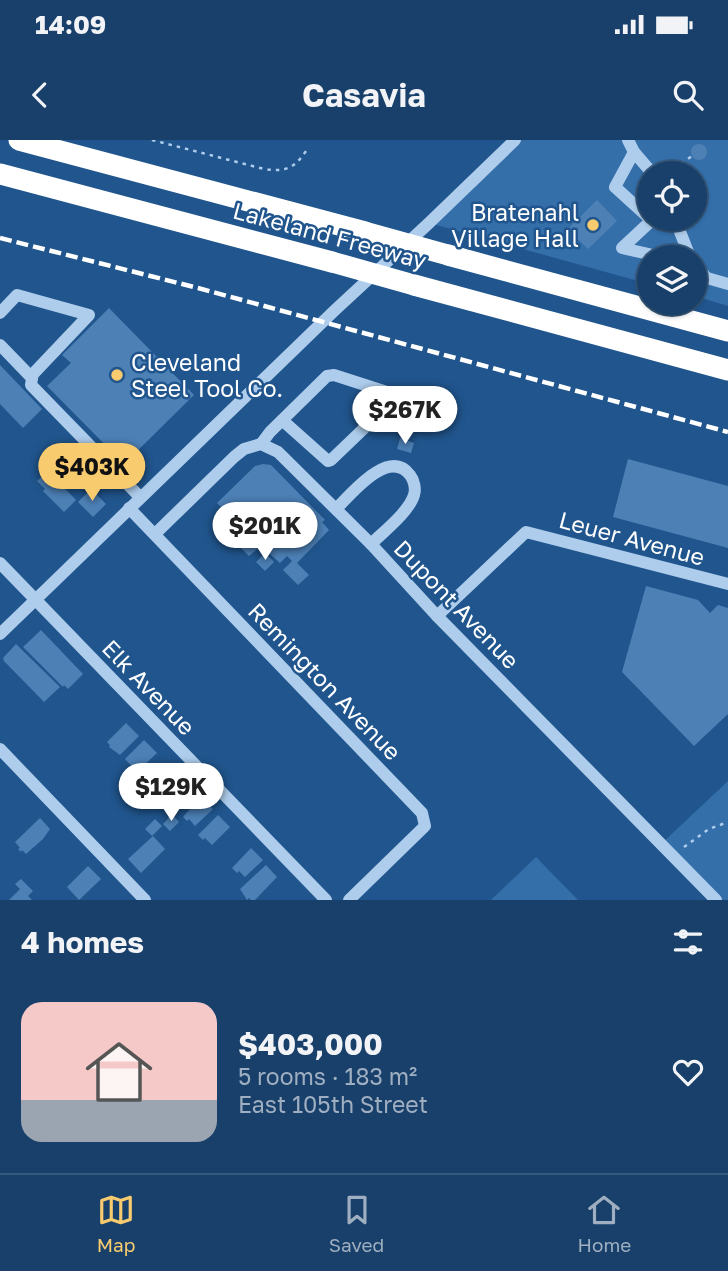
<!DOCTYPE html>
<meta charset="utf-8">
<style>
body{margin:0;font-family:"Golos Text",sans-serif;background:#254b72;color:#f1f3f6;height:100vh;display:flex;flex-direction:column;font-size:26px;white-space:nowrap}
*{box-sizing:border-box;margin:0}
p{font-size:23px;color:#9fafc1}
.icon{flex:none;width:38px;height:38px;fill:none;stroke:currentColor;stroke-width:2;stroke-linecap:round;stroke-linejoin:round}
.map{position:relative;height:760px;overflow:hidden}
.details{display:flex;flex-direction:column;background:#18406a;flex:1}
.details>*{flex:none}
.tools{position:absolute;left:637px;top:21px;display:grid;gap:14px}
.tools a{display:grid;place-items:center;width:70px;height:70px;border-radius:50%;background:#18406a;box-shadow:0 2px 5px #0004,0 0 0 2px #36597e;font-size:35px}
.price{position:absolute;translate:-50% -60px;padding:0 16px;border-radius:24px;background:#fff;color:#222;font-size:23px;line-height:46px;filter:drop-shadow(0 2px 4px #0008)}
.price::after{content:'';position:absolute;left:50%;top:42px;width:21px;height:16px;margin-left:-10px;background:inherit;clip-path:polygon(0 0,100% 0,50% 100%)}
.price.active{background:#f9cb6f;color:#111}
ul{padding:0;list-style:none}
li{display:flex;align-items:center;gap:21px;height:175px;padding:0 21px}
li span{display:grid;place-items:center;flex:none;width:196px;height:140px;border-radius:21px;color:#555}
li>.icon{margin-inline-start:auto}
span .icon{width:84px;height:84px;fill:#fffc;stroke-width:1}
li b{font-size:30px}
h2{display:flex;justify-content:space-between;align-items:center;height:84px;padding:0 21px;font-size:30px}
.status{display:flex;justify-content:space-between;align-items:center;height:49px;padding:0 35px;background:#18406a;direction:ltr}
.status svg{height:19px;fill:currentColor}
header{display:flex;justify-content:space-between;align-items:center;height:91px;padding:0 21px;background:#18406a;font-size:32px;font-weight:700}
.dock{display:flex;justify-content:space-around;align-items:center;height:98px;border-top:2px solid #36597e;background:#18406a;font-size:19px;color:#9fafc1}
.dock a{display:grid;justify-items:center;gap:4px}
.dock .active{color:#f9cb6f}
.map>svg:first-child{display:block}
</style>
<div class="status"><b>14:09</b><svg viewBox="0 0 49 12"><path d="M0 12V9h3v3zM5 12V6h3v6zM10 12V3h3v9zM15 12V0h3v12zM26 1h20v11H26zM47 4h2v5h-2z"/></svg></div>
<header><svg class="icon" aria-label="back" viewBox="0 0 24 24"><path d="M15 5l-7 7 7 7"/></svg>Casavia<svg class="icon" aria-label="search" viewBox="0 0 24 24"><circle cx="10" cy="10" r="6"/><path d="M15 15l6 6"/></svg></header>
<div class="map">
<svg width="728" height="760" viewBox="0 0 728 760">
<rect width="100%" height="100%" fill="#20558d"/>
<!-- green -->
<g fill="#346faa" fill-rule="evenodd">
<path d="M515,0H728V166L695,156V117H649V144L429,83ZM649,33H695V79H649Z"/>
<path d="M728,641V760H716L661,704Z"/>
<path d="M536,717L578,760H491Z"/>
</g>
<!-- building -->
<g fill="#4d81b6">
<circle cx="699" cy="12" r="8"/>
<path d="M597,60L617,81L588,109L568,89Z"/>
<path d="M109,168L194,255L124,324L47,246L71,223L62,215Z"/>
<path d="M0,225L42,269L23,288L0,264Z"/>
<path d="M400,298L414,303L411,313L397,309Z"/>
<path d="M628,319L728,346V408L613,377Z"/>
<path d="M263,324L271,325L325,380L322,382L329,390L297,423L309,435L298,445L283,430L292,421L287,416L280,423L261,406L249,416L234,401L244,391L217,363L255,326Z"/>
<path d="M48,331L76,360L64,372L43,351L45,349L37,341Z"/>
<path d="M91,349L106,364L93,377L78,362Z"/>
<path d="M265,413L274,422L265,431L256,422Z"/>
<path d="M646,446L698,460L710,473L718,465L728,468V574L694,606L622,532Z"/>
<path d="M41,490L83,534L68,549L64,545L63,547L23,507Z"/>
<path d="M16,504L60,547L44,562L3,520L4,519L3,518Z"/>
<path d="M126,583L139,596L120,615L109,607L110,605L107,602Z"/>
<path d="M144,600L157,613L137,632L125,619Z"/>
<path d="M183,638L194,650L176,668H174L163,658L168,653L167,652Z"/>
<path d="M201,657L213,669L195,686L189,679L187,681L183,677Z"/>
<path d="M172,674L179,682L170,691L163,684Z"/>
<path d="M218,675L230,687L212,705L205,698L203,700L198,695Z"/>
<path d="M40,678L50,689L43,699L26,714L22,710L21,712L18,709L20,708L15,702Z"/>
<path d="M155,679L162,686L152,696L145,689Z"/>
<path d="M153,696L165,709L141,733L128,719Z"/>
<path d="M251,708L263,720L245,737L239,731L237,733L232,728Z"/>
<path d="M266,725L277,737L255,760H251L249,758L247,760L240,749Z"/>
<path d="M88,726L101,739L79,760L67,747Z"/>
<path d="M21,739L33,751L28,756L32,760H9L20,749L15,744Z"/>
</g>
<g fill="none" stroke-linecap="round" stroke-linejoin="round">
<!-- path -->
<g stroke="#aecdec" stroke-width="2.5" stroke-dasharray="3.5 5" stroke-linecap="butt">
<path d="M152,0L264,29C285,32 294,29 306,11"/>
<path d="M667,33L692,16"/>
<path d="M684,707L709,689L728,682"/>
</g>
<!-- minor -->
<g stroke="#aecdec" stroke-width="12">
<path d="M628,0L634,12L652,33"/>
<path d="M634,12L615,47L649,78"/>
<path d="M651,79L652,80L622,108L662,117"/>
<path d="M675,79L690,117"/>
<path d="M695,126L707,138L728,144"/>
<path d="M0,173L17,155L89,175L33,234L32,238"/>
<path d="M0,205L32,238L31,245L140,357"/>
<path d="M261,304L270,292L327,236L334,235L393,254L394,257L380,273L331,320L328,321L282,280"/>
<path d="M129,368L422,673L425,686L349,760"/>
<path d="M336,369C351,354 389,307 410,335C414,340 416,349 414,355C409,372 383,392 371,404"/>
<path d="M155,394L234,317L244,309L261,304L278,312L371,404L437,476L716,760"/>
<path d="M0,423L326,760"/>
<path d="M437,476L526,392L728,444"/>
<path d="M0,494L334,171L429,83L515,0"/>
<path d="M0,609L145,760"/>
</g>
<!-- highway -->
<g stroke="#fff" stroke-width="21">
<path d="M19,0L365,92"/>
<path d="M0,34L332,122"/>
<path d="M448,115L728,191"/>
<path d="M414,145L728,230"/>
</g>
<!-- rail -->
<path stroke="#fff" stroke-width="4.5" stroke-dasharray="12 5" stroke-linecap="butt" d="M0,98L198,148L728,292"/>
<!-- highway-bridge -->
<g stroke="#fff" stroke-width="21">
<path d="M365,92L448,115"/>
<path d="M332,122L414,145"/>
</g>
</g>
<!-- markers -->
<g fill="#f9cb6f" stroke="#20558d" stroke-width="2.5">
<circle cx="593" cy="85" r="7"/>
<circle cx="117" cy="235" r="7"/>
</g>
<g text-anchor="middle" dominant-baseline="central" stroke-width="5" stroke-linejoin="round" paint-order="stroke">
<!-- poi labels -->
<g font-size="23" fill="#fff" stroke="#20558d" text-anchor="end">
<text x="579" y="72">Bratenahl<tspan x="579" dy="26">Village Hall</tspan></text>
<text x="131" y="222" text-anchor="start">Cleveland<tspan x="131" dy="26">Steel Tool Co.</tspan></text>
</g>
<!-- street labels -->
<g font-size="23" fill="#fff" stroke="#20558d">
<text transform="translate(330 95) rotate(15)">Lakeland Freeway</text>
<text transform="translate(632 398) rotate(15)">Leuer Avenue</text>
<text transform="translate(457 464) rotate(46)">Dupont Avenue</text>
<text transform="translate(325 541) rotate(46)">Remington Avenue</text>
<text transform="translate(149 547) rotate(46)">Elk Avenue</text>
</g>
</g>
</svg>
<div class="tools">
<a><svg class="icon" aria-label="locate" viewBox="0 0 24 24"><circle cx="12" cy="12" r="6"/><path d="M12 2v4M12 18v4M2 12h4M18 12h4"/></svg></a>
<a><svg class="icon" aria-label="layers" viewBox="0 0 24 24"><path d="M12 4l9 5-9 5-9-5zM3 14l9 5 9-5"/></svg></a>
</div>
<b class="price" style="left:405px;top:306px">$267K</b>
<b class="price active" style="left:92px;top:363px">$403K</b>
<b class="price" style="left:265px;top:422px">$201K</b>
<b class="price" style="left:171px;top:683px">$129K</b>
</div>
<section class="details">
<h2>4 homes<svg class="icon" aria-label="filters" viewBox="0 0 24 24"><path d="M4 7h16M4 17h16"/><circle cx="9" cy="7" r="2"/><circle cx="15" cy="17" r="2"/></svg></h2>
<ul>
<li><span style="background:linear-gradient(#f6c9c9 70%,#9aa5b1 0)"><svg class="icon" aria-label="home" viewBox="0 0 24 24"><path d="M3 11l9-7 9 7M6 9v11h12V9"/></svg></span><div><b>$403,000</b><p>5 rooms · 183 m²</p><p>East 105th Street</p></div><svg class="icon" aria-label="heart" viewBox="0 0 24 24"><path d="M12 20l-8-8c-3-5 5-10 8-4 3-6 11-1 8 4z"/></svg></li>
</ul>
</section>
<nav class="dock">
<a class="active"><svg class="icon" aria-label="map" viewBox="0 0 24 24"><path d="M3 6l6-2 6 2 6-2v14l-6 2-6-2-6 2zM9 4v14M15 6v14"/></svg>Map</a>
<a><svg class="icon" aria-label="saved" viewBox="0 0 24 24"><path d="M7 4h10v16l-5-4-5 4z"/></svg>Saved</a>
<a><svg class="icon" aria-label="home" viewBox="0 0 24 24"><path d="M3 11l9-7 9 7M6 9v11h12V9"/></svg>Home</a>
</nav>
